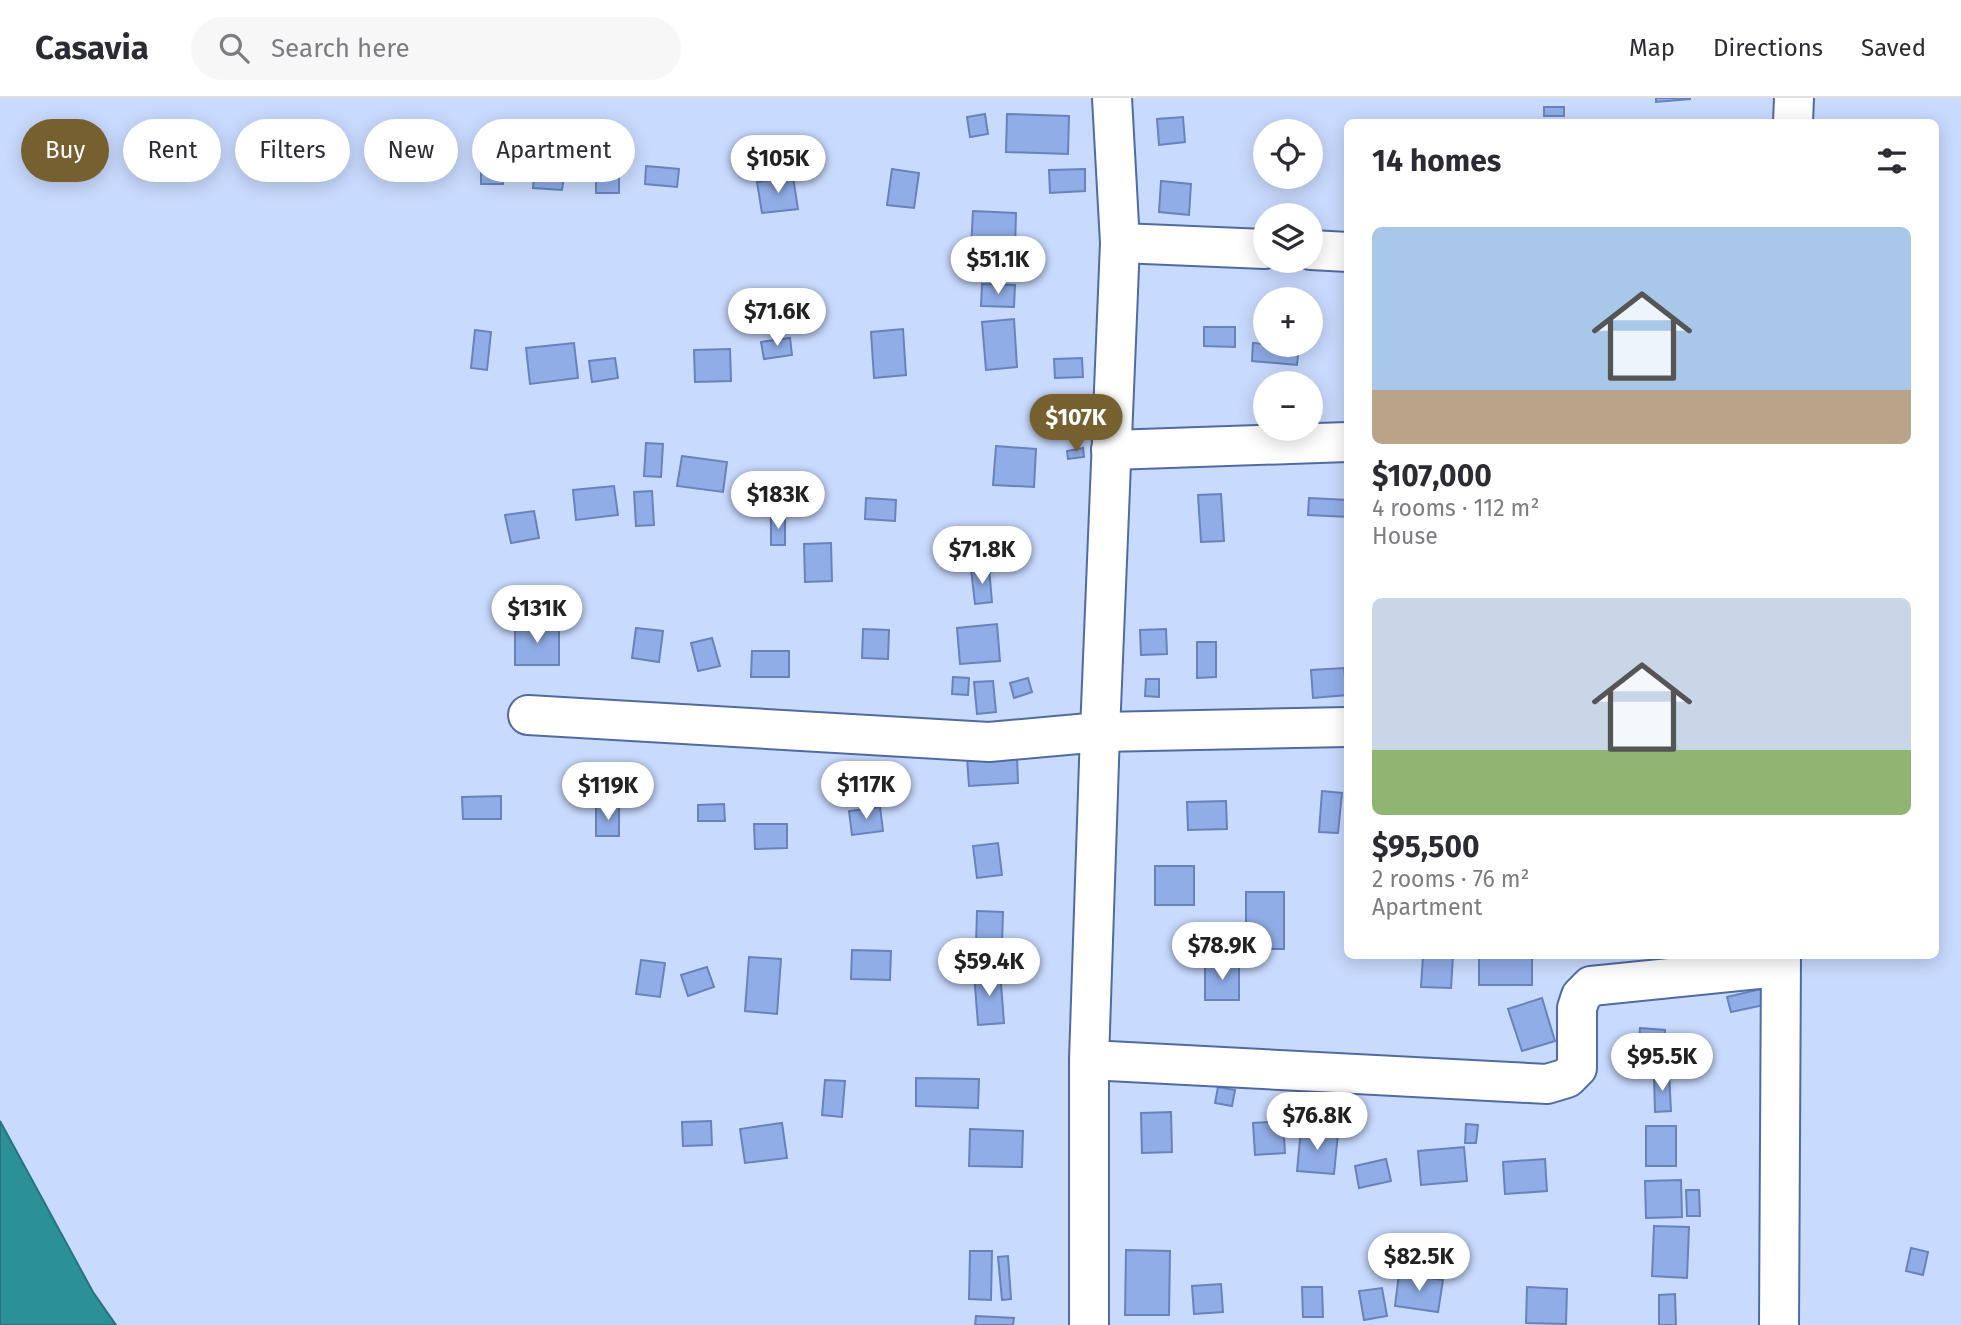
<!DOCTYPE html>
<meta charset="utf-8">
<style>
body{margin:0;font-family:"Fira Sans",sans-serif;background:#f7f7f7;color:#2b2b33;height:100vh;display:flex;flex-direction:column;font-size:26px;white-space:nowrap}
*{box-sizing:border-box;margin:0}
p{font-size:23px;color:#7c7c81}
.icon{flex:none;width:38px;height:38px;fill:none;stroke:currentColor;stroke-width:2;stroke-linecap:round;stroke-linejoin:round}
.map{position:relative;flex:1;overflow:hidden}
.sheet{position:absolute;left:1344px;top:21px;width:595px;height:840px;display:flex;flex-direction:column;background:#fff;border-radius:10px;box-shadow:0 4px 18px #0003}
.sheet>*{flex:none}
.banner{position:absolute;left:21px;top:21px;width:665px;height:63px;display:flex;gap:14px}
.fabs{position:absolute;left:1253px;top:21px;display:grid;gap:14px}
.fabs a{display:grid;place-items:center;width:70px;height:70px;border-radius:50%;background:#fff;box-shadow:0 4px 18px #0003;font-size:35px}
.price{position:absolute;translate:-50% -60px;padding:0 16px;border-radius:24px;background:#fff;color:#222;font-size:23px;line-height:46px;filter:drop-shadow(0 2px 4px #0008)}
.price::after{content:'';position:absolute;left:50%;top:42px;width:21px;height:16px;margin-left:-10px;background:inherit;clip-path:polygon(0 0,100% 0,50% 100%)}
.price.on{background:#776030;color:#fff}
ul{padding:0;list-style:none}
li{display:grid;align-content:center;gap:14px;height:371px;padding:0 28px}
li span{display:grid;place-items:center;height:217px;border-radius:10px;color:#555}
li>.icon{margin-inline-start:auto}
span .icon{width:126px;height:126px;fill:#fffc;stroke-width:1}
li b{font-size:30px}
h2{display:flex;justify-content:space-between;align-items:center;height:84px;padding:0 28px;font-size:30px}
.chip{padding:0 24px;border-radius:32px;background:#fff;box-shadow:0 4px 18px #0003;font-size:24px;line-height:63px}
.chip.on{background:#776030;color:#fff}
header{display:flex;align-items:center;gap:42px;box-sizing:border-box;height:98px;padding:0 35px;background:#fff;border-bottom:2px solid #e1e1e2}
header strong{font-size:33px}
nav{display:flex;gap:38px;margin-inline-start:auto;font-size:24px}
.search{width:490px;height:63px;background:#f7f7f7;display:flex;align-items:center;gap:18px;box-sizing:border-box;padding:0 24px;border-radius:38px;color:#7c7c81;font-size:26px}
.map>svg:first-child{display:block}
</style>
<header>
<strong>Casavia</strong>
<div class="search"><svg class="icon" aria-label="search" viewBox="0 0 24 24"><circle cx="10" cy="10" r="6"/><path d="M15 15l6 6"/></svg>Search here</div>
<nav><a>Map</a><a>Directions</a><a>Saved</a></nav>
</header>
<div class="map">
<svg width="1961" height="1227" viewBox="0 0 1961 1227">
<rect width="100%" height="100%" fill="#c8dafe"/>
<!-- water -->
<path fill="#2c9099" stroke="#297280" stroke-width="2" d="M0,1023L93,1194L116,1227H0Z"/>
<!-- building -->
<g fill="#91ade7" stroke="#6883ba" stroke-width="2">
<path d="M1656,0H1690V1L1656,4Z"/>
<rect x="1544" y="9" width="20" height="9"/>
<path d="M985,16L988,36L970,39L967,19Z"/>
<path d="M1007,16L1069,18L1068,56L1006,54Z"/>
<path d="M1183,19L1185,44L1159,47L1157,21Z"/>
<path d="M536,52L567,55L562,92L533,90Z"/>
<path d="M481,66H504L503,86H481Z"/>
<rect x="596" y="67" width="23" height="28"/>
<path d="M646,68L679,71L677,89L645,86Z"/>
<path d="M892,71L919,75L914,110L887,107Z"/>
<path d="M1085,71V93L1050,95L1049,72Z"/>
<path d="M793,79L798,111L762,115L757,84Z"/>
<path d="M1161,83L1191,86L1189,117L1159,114Z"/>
<path d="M973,113L1016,115L1015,152L971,150Z"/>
<path d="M982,186L1015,187L1014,209L981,208Z"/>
<path d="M1014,221L1017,269L986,272L982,224Z"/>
<path d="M1204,229H1235V249L1204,248Z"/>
<path d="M903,231L906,277L874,280L871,234Z"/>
<path d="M475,232L491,234L487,272L471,270Z"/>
<path d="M790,240L792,257L764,261L761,244Z"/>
<path d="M574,245L578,280L530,286L526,250Z"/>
<path d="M1253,245L1299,249L1297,267L1252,263Z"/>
<path d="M730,251L731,283L695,284L694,252Z"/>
<path d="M615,260L618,280L592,284L589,263Z"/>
<path d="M1082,260L1083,279L1055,280L1054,261Z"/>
<path d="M1072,309L1074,326L1066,327L1065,310Z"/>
<path d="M646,345L663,346L661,379L644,378Z"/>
<path d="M996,348L1036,351L1034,389L993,387Z"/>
<path d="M1083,350L1084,359L1068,361L1067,353Z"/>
<path d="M682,358L727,364L723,394L677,388Z"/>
<path d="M614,388L618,417L576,422L573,392Z"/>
<path d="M761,389L785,391L783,412L760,409Z"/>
<path d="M652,393L654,427L636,428L634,394Z"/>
<path d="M1221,396L1224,443L1201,444L1198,397Z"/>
<path d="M866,400L896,402L895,423L865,421Z"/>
<path d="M1309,400L1348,402V419L1308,417Z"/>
<path d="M534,413L539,440L511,445L505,417Z"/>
<rect x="771" y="419" width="14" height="28"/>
<path d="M831,445L832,483L805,484L804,446Z"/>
<path d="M989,470L992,504L975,506L971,471Z"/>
<path d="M997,526L1000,563L960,566L957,530Z"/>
<rect x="515" y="527" width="44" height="40"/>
<path d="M636,530L663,533L659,564L632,560Z"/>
<path d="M863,531L889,532L888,561L862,560Z"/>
<path d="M1166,531L1167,556L1141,557L1140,532Z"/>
<path d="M712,540L720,568L698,573L691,545Z"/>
<path d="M1197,544H1216V579L1197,580Z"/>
<path d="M752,553H789V579H751Z"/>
<path d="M1344,570L1347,597L1313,600L1311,572Z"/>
<path d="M953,579L969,580L968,597L952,596Z"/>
<path d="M1028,580L1032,594L1014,600L1010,585Z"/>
<path d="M1146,581H1159V599L1145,598Z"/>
<path d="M993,583L996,614L977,616L974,584Z"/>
<path d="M1017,657L1018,685L969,688L967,659Z"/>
<path d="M1322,693L1342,695L1338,735L1319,734Z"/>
<path d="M501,698V721H463L462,699Z"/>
<path d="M1226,703L1227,731L1188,732L1187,704Z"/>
<path d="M724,706L725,723H698V707Z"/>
<rect x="596" y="709" width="23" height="29"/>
<path d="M880,709L883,733L852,737L849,713Z"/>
<path d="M754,726H787V750L755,751Z"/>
<path d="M998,745L1002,777L977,780L973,748Z"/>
<rect x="1155" y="768" width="39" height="39"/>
<rect x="1246" y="794" width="38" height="57"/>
<path d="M977,813L1003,814L1002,847L976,846Z"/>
<path d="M852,852L891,853L890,882L851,881Z"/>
<path d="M1423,858H1453L1451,890L1421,889Z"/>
<rect x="1479" y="858" width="53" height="29"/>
<path d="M749,859L781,861L777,916L745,913Z"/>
<path d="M641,862L665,865L660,899L636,896Z"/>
<rect x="1205" y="867" width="34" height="35"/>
<path d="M707,869L714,889L688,898L681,877Z"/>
<path d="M1000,873L1004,925L978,927L974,875Z"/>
<path d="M1761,891L1764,907L1731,914L1727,899Z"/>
<path d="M1542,900L1555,943L1522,953L1508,911Z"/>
<path d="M1640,930L1665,932L1663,963L1638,961Z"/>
<path d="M1654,976H1669L1671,1013L1655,1014Z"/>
<path d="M916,980L979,981L978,1010L916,1008Z"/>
<path d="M825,982L845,983L842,1019L822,1017Z"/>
<path d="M1218,989L1235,992L1232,1008L1215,1005Z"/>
<path d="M1171,1014L1172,1054L1142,1055L1141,1015Z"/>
<path d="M711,1023L712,1047L683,1048L682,1024Z"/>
<path d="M1283,1023L1285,1055L1255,1057L1253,1025Z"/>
<path d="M782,1025L787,1060L745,1065L740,1031Z"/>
<path d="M1466,1026L1478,1027L1476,1045H1465Z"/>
<rect x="1646" y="1028" width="30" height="40"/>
<path d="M970,1031L1023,1033L1022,1069L969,1068Z"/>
<path d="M1301,1031L1338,1035L1334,1076L1297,1073Z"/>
<path d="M1464,1049L1467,1083L1421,1087L1418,1053Z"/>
<path d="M1386,1061L1391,1083L1359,1090L1355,1068Z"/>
<path d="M1545,1061L1547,1093L1505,1096L1503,1064Z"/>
<path d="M1681,1082L1682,1119L1646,1120L1645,1083Z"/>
<path d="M1686,1092H1699L1700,1118H1687Z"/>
<path d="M1654,1128L1689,1129L1687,1180L1652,1178Z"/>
<path d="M1911,1150L1928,1154L1923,1177L1906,1173Z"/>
<path d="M1126,1152L1170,1153L1169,1217H1125Z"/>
<path d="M970,1153H992L991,1202L969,1201Z"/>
<path d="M1008,1158L1011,1201L1002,1202L998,1159Z"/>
<path d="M1399,1176L1443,1182L1438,1214L1395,1208Z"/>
<path d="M1221,1186L1223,1214L1194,1216L1192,1188Z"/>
<path d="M1302,1189H1322L1323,1219H1303Z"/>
<path d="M1527,1189L1567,1191L1566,1226L1526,1225Z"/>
<path d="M1382,1190L1387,1218L1364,1222L1359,1193Z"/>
<path d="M1675,1196L1676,1227H1659V1197Z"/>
<path d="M976,1218L1014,1220L1013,1227H975Z"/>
</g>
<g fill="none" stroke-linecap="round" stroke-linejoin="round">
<defs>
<g id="minor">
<path d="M1793,24L1794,0"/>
<path d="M1120,145L1265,151"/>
<path d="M1311,152L1348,154"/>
<path d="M1111,352L1348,344"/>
<path d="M528,617L989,644L1100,634L1348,629"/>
<path d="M1089,962L1547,986L1567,980L1577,970V910L1581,898L1591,888L1780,869"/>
<path d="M1089,1227V962L1100,634L1120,145L1112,0"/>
<path d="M1779,1227L1781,858"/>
</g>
</defs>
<!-- minor casing -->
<use href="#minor" stroke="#516ba0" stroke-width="42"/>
<!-- minor -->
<use href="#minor" stroke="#fff" stroke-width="38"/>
</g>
</svg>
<div class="fabs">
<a><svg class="icon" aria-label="locate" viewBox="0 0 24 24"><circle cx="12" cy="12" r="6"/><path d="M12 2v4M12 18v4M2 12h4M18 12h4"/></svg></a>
<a><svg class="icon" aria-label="layers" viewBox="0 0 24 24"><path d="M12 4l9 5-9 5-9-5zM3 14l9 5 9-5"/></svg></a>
<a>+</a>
<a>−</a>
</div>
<b class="price" style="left:778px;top:97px">$105K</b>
<b class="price" style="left:998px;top:198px">$51.1K</b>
<b class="price" style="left:777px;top:250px">$71.6K</b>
<b class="price on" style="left:1076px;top:356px">$107K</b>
<b class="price" style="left:778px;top:433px">$183K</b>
<b class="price" style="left:982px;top:488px">$71.8K</b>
<b class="price" style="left:537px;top:547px">$131K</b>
<b class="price" style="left:866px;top:723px">$117K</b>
<b class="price" style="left:608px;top:724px">$119K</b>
<b class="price" style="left:1222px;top:884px">$78.9K</b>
<b class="price" style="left:989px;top:900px">$59.4K</b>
<b class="price" style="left:1662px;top:995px">$95.5K</b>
<b class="price" style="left:1317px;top:1054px">$76.8K</b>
<b class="price" style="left:1419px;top:1195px">$82.5K</b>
<div class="banner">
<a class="chip on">Buy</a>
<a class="chip">Rent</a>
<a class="chip">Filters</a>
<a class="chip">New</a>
<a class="chip">Apartment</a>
</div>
<section class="sheet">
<h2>14 homes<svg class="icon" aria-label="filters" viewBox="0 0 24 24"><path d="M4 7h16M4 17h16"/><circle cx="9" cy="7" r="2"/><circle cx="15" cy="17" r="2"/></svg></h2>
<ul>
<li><span style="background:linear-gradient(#a9c7e8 75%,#b9a48a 0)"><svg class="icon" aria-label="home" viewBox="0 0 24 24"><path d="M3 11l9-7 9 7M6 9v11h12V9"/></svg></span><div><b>$107,000</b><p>4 rooms · 112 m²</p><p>House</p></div></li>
<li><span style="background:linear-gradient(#c9d6e8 70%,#8fb573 0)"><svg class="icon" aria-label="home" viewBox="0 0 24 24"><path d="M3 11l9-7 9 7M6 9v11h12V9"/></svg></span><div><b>$95,500</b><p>2 rooms · 76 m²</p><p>Apartment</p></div></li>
</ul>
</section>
</div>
